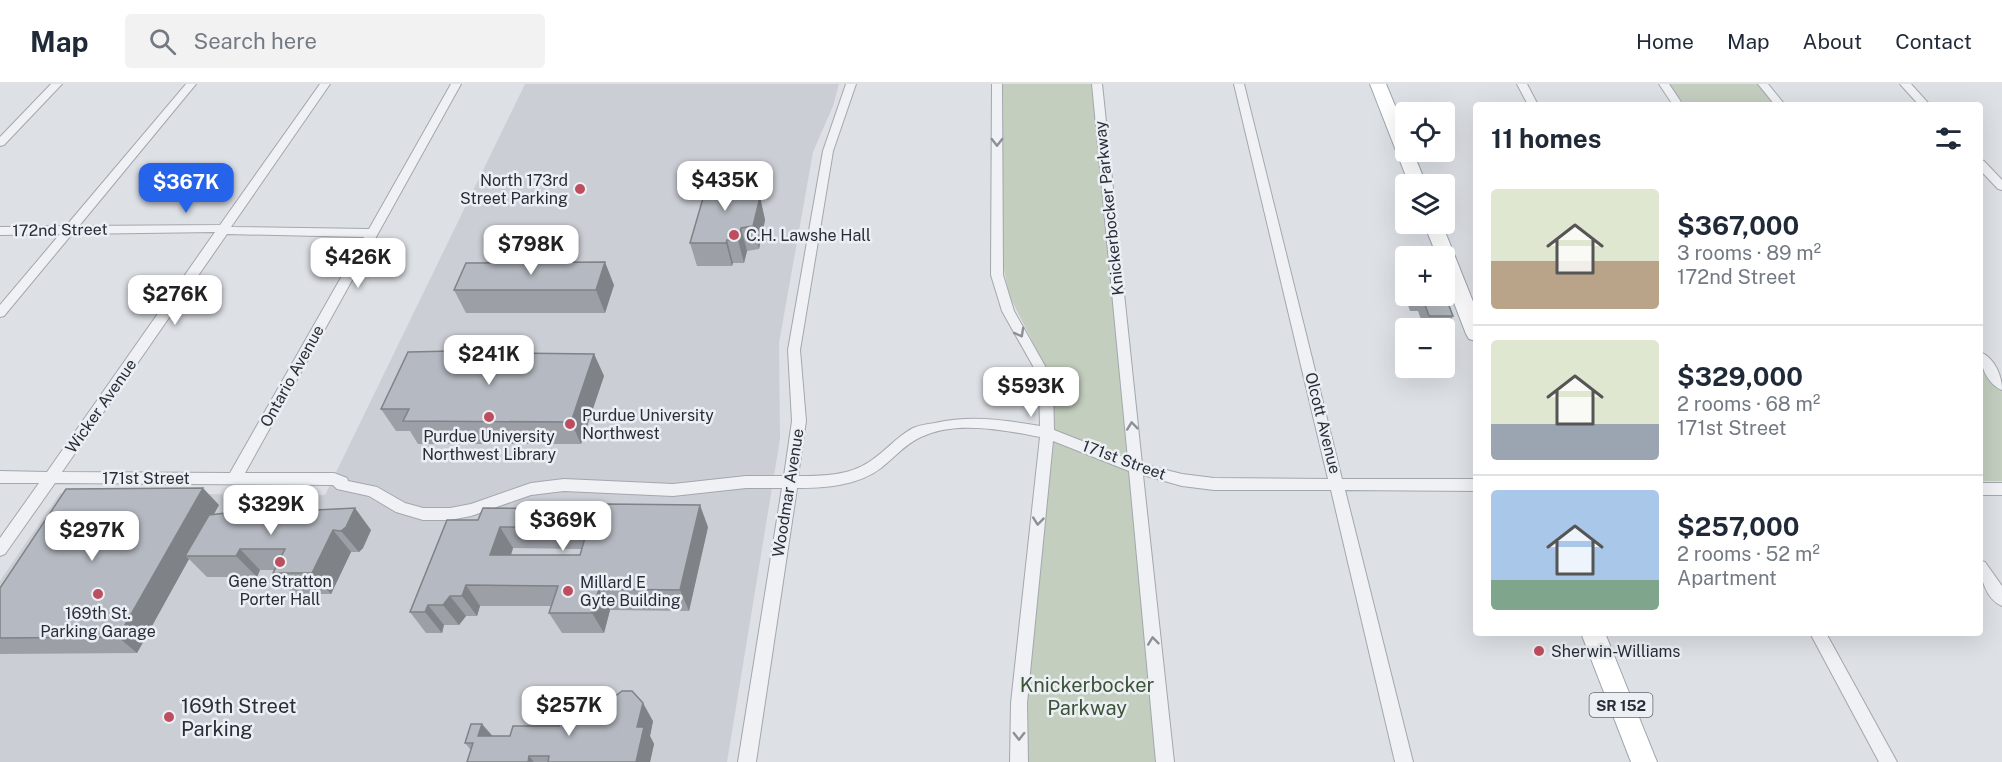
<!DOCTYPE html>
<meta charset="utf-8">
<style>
body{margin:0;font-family:"Public Sans",sans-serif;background:#f2f2f3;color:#1f2937;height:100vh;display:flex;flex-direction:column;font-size:22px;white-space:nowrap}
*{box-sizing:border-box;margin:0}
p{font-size:20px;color:#747a83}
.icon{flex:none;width:33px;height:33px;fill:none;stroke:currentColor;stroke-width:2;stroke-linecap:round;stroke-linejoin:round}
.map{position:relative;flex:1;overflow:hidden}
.drawer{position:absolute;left:1473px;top:18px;width:510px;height:534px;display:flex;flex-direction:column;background:#fff;border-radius:6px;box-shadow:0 6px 24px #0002}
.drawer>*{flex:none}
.tools{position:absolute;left:1395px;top:18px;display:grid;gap:12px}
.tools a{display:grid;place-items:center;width:60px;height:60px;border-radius:6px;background:#fff;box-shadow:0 6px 24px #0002;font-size:30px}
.price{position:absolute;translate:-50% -51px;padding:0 14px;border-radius:12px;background:#fff;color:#222;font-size:20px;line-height:39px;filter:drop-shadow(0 2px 3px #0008)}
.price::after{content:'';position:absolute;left:50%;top:36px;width:18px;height:14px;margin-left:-9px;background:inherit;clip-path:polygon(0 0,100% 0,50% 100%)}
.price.selected{background:#2563eb;color:#fff}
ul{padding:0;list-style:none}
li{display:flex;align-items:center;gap:18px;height:150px;padding:0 18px}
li+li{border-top:2px solid #e0e1e3}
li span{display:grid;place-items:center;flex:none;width:168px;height:120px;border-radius:6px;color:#555}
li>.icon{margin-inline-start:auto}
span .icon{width:72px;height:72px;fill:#fffc;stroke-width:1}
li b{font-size:26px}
h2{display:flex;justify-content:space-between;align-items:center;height:72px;padding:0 18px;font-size:26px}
header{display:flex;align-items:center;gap:36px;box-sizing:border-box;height:84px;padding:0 30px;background:#fff;border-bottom:2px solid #e0e1e3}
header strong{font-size:28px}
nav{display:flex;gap:33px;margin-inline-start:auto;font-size:21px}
.search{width:420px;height:54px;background:#f2f2f3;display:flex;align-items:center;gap:15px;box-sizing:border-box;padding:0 21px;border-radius:6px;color:#747a83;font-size:22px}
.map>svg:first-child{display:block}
</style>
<header>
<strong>Map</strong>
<div class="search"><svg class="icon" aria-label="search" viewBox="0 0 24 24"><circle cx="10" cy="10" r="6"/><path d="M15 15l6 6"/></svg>Search here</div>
<nav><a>Home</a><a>Map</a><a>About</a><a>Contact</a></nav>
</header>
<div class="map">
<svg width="2002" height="678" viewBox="0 0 2002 678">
<rect width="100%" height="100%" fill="#dde0e5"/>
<!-- built -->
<path fill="#cbcfd5" d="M525,0H839L833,22L813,68L779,259L780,355L727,678H0V497L60,409L325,411Z"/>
<!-- green -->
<g fill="#c3cebf">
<path d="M1001,0H1093L1158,678H1023L1021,588L1054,332L1053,310L1046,284L1009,211L1001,170Z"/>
<path d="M1668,0H1760L1776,21H1683Z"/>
<path d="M1980,279L2002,306V397H1980Z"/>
</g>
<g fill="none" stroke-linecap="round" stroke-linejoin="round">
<defs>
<g id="street">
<path d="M51,0H62L4,61L0,62V53Z"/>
<path d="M186,0H196L79,142L220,141L320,0H330L231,143L369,145L451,0H461L245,389H334L347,394L348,397L377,403L405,419L423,424H450L471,420L531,399L564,395L673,400L746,392H784L792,337L788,266L823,67L846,0H856L833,67L800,266L806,337L798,392C822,392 848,392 869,378C885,368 896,353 913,344C920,341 928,340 935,339C971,331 1005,336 1040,342L1039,304L1033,282L1002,227L991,191L992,0H1002L1003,191L1014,227L1045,282L1053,304L1054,346L1128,375L1092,0H1102L1142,380L1182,390L1214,394L1328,395L1234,0H1244L1342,395H1476V407L1345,406L1413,678H1395L1331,406H1214L1182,402L1143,391L1174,678H1156L1129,387L1053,357L1027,619L1028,678H1010L1011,619L1040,353C1004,346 956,336 921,353C905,360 894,374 881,384C858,402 824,404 797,404L756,678H738L782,404H746L673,412L564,407L531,411L471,432L450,436H423L396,428L369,412L337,405L333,401L55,399L5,470L0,472V454L39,399H0V387L47,388L215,148L72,150L4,232L0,233V221L60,150L0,151V143L66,142ZM227,150L364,153L230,389L62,388Z"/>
<path d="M1517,0H1527L1538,21H1528Z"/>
<path d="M1659,0H1669L1683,21H1673Z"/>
<path d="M1758,0H1768L1785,21H1775Z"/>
<path d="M1900,0H1911L1930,21H1919Z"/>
<path d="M1980,76L1984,77L2002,96V106L1998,105L1980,86Z"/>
<path d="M1980,268C1995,274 2002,292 2002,306C1988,301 1980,282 1980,268Z"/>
<rect x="1980" y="399" width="22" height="12"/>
<path d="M1980,477L1985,478L2002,502V522C1985,515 1980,492 1980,477Z"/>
<path d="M1810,549H1826L1897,678H1879Z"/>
</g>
<g id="primary">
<path d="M1370,0H1386L1406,48V68H1413L1426,100H1409Z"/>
<path d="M1424,140H1442L1476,225V257L1469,255L1466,250L1444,193V172H1437Z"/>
<path d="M1581,549H1605L1657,678H1631Z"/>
</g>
</defs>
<!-- street casing -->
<use href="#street" stroke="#a3a7ae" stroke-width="2"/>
<!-- primary casing -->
<use href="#primary" stroke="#9da4af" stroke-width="2"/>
<!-- street -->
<use href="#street" fill="#eff1f4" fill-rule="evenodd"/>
<!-- primary -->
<use href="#primary" fill="#fff" fill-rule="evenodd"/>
</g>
<!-- wall -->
<g fill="#9c9fa6" fill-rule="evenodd">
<path d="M742,97L743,100L754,112L760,113L765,136L759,165L747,167L744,179H733L732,182H697L690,159Z"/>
<path d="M614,201L605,229H466L454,206Z"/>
<path d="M1406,207V212H1444L1453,232L1448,244H1424L1418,227H1410L1404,210Z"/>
<path d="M502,266L503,269L594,270L604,292L581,360H418L410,347H396L381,325Z"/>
<path d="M219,421L214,430L253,426L258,431L371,446L363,464L359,468H351L331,510H293L273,489L274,486H260L257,493H207L189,475L137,569L0,570V504Z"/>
<path d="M447,436L708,443L689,527L610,526L604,549H562L549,529L551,522H480L477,532H466L459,541H444L442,549H426L410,528ZM513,464L582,465L580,471H511Z"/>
<path d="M653,637L650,652L654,660L650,678H467L471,666L465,659L492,652H510L559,642Z"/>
</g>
<!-- shaded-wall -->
<g fill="#7f8287">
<path d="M752,100L757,123L749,112Z"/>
<path d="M760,113L765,136L759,165L753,142Z"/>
<path d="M741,144L747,167L744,179L738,156Z"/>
<path d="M727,156L733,179L732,182L726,159Z"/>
<path d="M605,178L614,201L605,229L596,206Z"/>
<path d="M594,270L604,292L581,360L571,338Z"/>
<path d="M203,404L219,421L190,472H185L189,475L137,569L118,553Z"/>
<path d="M700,421L708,443L689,527L680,506Z"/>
<path d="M355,424L371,446L363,464L359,468L341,447Z"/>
<path d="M253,426L272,448L250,431Z"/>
<path d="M500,443L513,464L504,493L490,471Z"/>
<path d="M333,446L351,468L331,510L312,489Z"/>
<path d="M240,465L260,486L257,493L236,472Z"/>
<path d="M466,501L480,522L477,532L462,512Z"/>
<path d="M599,505L610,526L604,549L592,529Z"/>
<path d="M450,512L466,532L459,541L443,521Z"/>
<path d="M428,521L444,541L442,549L425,528Z"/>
<path d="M643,619L653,637L650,652L654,660L650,678H636L637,643Z"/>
<path d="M482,640L497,657L478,652Z"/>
<path d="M529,672L534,678H528Z"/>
</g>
<!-- building -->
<g fill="#b5b9c1" stroke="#7f8287" stroke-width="1.5" fill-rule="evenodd">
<path d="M708,97H742V100H752L749,112L760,113L753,142L741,144L738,156H727L726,159H690Z"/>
<path d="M605,178L596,206H454L466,179Z"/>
<path d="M1444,209L1453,232H1429L1423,215H1415L1414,212H1444Z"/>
<path d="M502,266L501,269L594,270L571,338L403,337L409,325H381L408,268Z"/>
<path d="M203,404L118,553L0,554V504L66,405Z"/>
<path d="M607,420L700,421L680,506L599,505L592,529H549L558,502L466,501L462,512H450L443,521H428L425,528H410L447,436H478L483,424L606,425ZM500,443L588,444L580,471H490Z"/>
<path d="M355,424L346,443L341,447L333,446L312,489H273L285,465H240L236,472H185L209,431L226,429L228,426H253L250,431H313L316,426Z"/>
<path d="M622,607H632L643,619L637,643H644L636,678H548L549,672H529L528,678H467L473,659H465L471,640H482L478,652H510L513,642H559L563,628H605L607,619Z"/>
</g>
<!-- one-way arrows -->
<defs><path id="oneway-chevron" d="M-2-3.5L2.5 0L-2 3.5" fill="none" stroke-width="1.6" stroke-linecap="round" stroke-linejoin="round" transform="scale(1.5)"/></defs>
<g stroke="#8c9096">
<use href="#oneway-chevron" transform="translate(997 58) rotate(90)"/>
<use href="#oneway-chevron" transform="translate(1020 249) rotate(61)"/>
<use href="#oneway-chevron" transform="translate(1132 342) rotate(-96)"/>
<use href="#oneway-chevron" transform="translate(1038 437) rotate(96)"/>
<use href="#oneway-chevron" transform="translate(1153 557) rotate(-96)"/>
<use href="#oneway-chevron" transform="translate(1019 652) rotate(90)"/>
</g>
<!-- markers -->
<g fill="#bd4e5f" stroke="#eceff3" stroke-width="2">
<circle cx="580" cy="105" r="6"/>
<circle cx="734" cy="151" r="6"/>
<circle cx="489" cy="333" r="6"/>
<circle cx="570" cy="340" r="6"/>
<circle cx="280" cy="478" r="6"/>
<circle cx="568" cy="507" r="6"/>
<circle cx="98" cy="510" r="6"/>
<circle cx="1539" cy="567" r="6"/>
<circle cx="169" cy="633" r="6"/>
</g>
<g text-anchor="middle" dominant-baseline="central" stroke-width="5" stroke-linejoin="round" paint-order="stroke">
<!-- shield labels -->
<rect fill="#eceff3" stroke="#636871" stroke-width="1.5" x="1589.5" y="609" width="63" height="24" rx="4.5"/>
<g font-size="15" font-weight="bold" fill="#282e39">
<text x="1621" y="621">SR 152</text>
</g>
<!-- poi labels -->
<g font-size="16" fill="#282e39" stroke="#eceff3" text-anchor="start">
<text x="568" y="96" text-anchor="end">North 173rd<tspan x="568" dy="18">Street Parking</tspan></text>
<text x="746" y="151">C.H. Lawshe Hall</text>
<text x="582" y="331">Purdue University<tspan x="582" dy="18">Northwest</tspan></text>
<text x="489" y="352" text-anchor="middle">Purdue University<tspan x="489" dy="18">Northwest Library</tspan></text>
<text x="280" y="497" text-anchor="middle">Gene Stratton<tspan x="280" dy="18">Porter Hall</tspan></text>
<text x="580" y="498">Millard E<tspan x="580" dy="18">Gyte Building</tspan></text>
<text x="98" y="529" text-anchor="middle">169th St.<tspan x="98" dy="18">Parking Garage</tspan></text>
<text x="1551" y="567">Sherwin-Williams</text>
</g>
<!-- street labels -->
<g font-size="16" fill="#282e39" stroke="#eceff3">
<text transform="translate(1109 124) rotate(-96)">Knickerbocker Parkway</text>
<text transform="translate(60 146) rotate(-1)">172nd Street</text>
<text transform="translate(292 292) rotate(-61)">Ontario Avenue</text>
<text transform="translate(101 322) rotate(-55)">Wicker Avenue</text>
<text transform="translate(1323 339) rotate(76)">Olcott Avenue</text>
<text transform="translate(1124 376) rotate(20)">171st Street</text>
<text x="146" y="394">171st Street</text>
<text transform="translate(788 409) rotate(-81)">Woodmar Avenue</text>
</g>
<!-- near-park labels -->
<g font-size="20" fill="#3c5337" stroke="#eceff3">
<text x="1087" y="601">Knickerbocker<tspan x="1087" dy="23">Parkway</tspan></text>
</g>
<!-- near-poi labels -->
<g font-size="20" fill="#282e39" stroke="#eceff3" text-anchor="start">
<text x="181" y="622">169th Street<tspan x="181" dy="23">Parking</tspan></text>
</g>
</g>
</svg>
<div class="tools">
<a><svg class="icon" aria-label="locate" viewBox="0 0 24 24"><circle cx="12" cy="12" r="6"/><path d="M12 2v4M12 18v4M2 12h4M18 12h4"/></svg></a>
<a><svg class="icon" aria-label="layers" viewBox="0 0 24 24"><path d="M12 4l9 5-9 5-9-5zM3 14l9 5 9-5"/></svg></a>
<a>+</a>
<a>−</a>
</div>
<b class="price" style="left:725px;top:128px">$435K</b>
<b class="price selected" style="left:186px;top:130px">$367K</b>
<b class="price" style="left:531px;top:192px">$798K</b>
<b class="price" style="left:358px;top:205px">$426K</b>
<b class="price" style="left:175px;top:242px">$276K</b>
<b class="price" style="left:489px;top:302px">$241K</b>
<b class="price" style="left:1031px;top:334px">$593K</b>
<b class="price" style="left:271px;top:452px">$329K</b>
<b class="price" style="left:563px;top:468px">$369K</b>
<b class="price" style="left:92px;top:478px">$297K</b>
<b class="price" style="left:569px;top:653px">$257K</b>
<section class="drawer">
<h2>11 homes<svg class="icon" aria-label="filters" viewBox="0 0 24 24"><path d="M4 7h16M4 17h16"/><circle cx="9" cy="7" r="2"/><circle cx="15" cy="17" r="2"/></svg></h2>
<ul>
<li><span style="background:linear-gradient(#dfe7d0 60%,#b9a48a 0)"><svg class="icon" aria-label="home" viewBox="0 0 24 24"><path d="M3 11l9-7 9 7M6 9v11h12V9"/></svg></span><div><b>$367,000</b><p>3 rooms · 89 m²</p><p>172nd Street</p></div></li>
<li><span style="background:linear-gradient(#dfe7d0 70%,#9aa5b1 0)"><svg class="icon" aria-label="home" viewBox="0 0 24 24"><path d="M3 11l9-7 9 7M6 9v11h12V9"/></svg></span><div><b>$329,000</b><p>2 rooms · 68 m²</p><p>171st Street</p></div></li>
<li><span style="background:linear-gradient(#a9c7e8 75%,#7fa58c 0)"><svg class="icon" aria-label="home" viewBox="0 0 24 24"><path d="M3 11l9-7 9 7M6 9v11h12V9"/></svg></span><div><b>$257,000</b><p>2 rooms · 52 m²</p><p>Apartment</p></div></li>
</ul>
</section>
</div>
